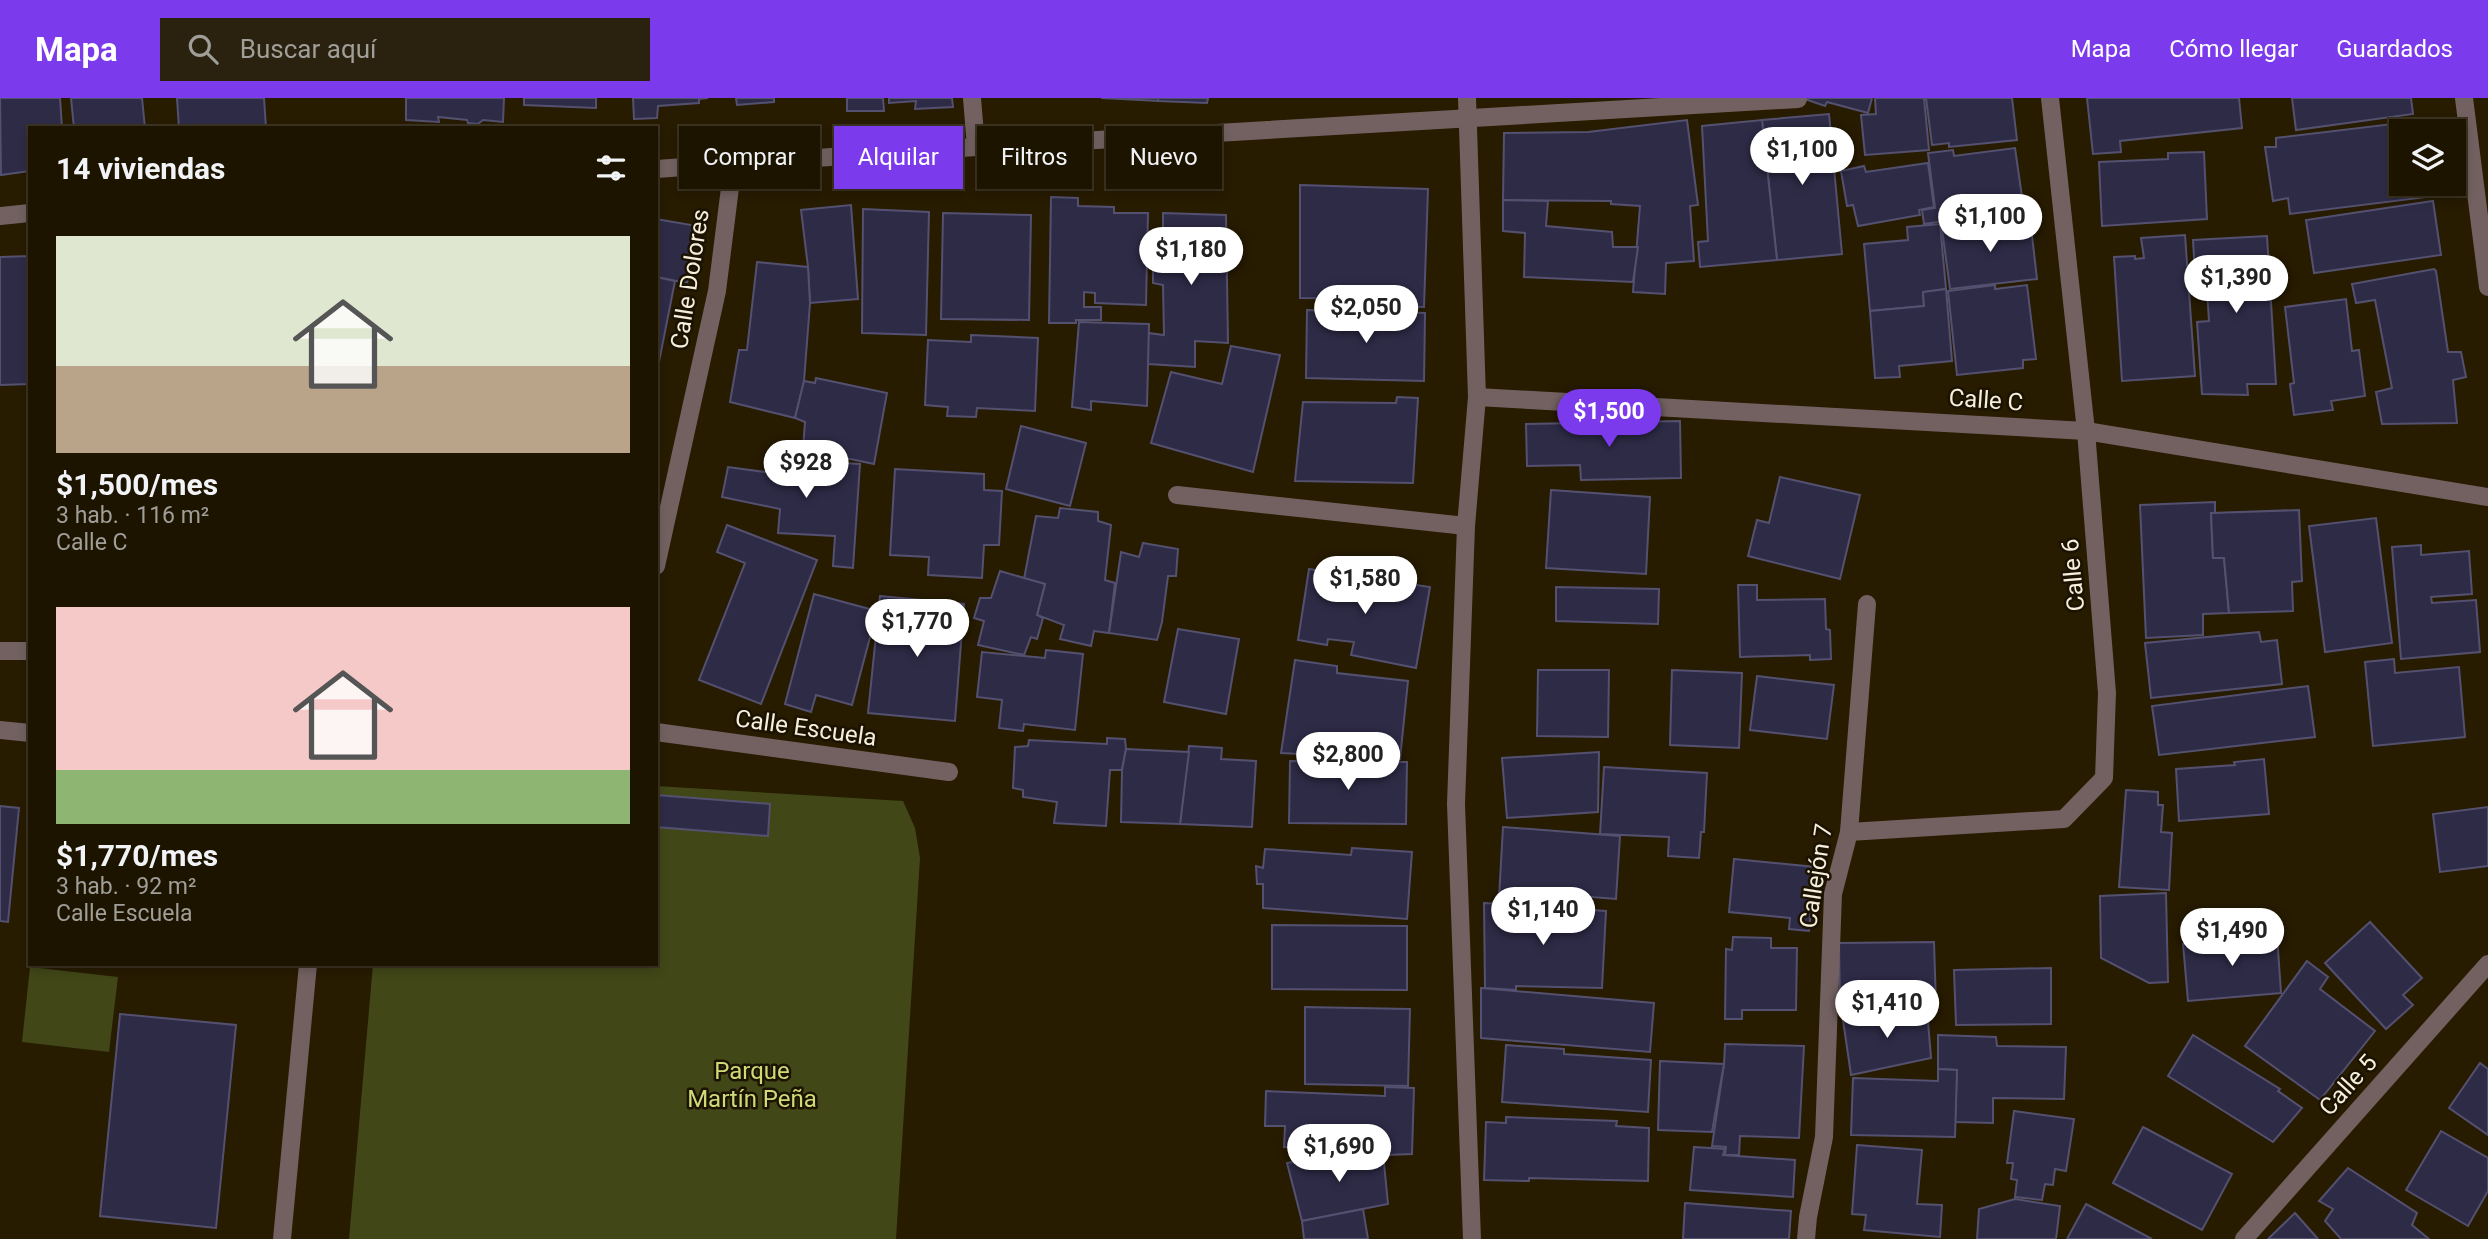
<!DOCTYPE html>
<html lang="es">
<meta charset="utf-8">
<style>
body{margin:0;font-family:Roboto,sans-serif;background:#2a210f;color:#f1f3f6;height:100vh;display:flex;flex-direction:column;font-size:26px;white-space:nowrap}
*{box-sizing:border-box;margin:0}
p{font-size:23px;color:#a09e99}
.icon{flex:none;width:38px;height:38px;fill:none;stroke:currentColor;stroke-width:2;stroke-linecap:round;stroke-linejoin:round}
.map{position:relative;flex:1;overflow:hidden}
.details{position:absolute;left:28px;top:28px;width:630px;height:840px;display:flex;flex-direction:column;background:#1d1400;border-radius:0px;box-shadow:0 4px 10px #0003,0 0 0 2px #3b3322}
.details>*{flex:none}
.hud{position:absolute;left:679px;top:28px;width:665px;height:63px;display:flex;gap:14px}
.controls{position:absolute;left:2389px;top:21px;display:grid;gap:14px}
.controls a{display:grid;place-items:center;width:77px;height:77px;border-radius:0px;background:#1d1400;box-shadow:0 4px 10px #0003,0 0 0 2px #3b3322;font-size:35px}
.price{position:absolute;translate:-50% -60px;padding:0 16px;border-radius:24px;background:#fff;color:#222;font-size:23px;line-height:46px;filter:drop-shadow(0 2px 4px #0008)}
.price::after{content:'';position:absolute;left:50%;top:42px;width:21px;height:16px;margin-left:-10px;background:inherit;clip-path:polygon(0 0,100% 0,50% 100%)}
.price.selected{background:#7c3aed;color:#fff}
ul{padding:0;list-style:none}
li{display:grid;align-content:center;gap:14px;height:371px;padding:0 28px}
li span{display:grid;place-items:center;height:217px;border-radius:0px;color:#555}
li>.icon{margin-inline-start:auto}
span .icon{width:126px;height:126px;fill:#fffc;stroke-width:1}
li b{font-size:30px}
h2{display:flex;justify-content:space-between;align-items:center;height:84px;padding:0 28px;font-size:30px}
.chip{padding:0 24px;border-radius:0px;background:#1d1400;box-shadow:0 4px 10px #0003,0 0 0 2px #3b3322;font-size:24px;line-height:63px}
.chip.selected{background:#7c3aed;color:#fff}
header{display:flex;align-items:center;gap:42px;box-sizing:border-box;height:98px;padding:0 35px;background:#7c3aed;color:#fff}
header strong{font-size:33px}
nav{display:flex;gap:38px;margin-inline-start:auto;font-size:24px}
.search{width:490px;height:63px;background:#2a210f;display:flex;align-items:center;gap:18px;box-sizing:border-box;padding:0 24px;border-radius:0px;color:#a09e99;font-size:26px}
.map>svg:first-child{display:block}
</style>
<header>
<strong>Mapa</strong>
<div class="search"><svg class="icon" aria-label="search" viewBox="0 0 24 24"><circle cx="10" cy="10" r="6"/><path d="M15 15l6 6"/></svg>Buscar aquí</div>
<nav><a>Mapa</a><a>Cómo llegar</a><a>Guardados</a></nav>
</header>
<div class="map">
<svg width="2488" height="1141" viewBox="0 0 2488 1141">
<rect width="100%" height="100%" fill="#271b00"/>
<!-- green -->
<g fill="#424718">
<path d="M656,688L903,703L915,730L920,760L896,1141H349L373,866H656Z"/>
<path d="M30,869L118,879L109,954L22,944Z"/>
</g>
<!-- building -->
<g fill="#2e2b47" stroke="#545170" stroke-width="2">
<path d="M0,0H60L62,30H30V73L1,77Z"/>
<path d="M71,0H142L145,30H74Z"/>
<path d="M177,0H264L266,30H179Z"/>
<path d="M406,0H504L503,24L483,22L478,26L468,25L467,22L438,19L439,24L406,22Z"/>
<path d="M524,0H596V10L524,7Z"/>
<path d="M633,0H708L699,1V5L658,8L657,20L634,21Z"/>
<path d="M736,0H774V4L737,7Z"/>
<path d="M847,0H883L884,13H847Z"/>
<path d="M889,0H952L953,9L915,11L916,3L889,5Z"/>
<path d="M1101,0H1158V3Z"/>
<path d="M1158,0H1208L1207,5L1158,3Z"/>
<path d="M1802,0H1872L1868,15L1827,4L1825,8Z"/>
<path d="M1875,0H1924L1929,52L1865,57L1861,17L1876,16Z"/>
<path d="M1926,0H2012L2017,42L1949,49V45L1932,47Z"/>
<path d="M2087,0H2239L2242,30L2120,43L2121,54L2093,56Z"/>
<path d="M2292,0H2411L2413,16L2296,32Z"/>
<path d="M1829,16L1842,156L1777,162L1762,22Z"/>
<path d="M1687,22L1698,107L1690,108L1694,163L1666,165L1665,196L1633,194L1640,108L1611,106V103L1503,102L1504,35L1588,34Z"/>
<path d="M1762,22L1777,162L1700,169L1698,144L1708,143L1702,28Z"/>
<path d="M2409,24L2410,33H2401V86H2425L2427,99L2290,116L2288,100L2273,103L2265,49H2276V40Z"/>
<path d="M2015,50L2022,99L1979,105L1981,121L1952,126L1951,122L1924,126L1922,112L1935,110L1928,55L1953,52L1954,58Z"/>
<path d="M2204,54L2207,121L2102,128L2099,64L2168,61V55Z"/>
<path d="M1928,65L1934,109L1919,112L1920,117L1858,128L1853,107L1847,108L1841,73L1864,68L1866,74Z"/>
<path d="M1300,87L1428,91L1424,209L1395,208L1396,201L1300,200Z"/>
<path d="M1051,99L1078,100V108L1114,109V115H1148L1146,207L1095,205V195L1084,194V209H1101V222H1076V225H1049Z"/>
<path d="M1503,102L1548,103L1546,128L1612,134L1613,149H1638L1633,184L1524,179L1525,135L1503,133Z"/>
<path d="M2433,103L2441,157L2314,175L2306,122Z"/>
<path d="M851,107L858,201L810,205L808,169L801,112Z"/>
<path d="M863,111L929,114L926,237L862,235Z"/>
<path d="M943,115L1031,117L1029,222L941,221Z"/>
<path d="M1163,115L1226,117L1228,245L1195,243V269L1148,266V235L1164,237L1163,187L1153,185V163H1163Z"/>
<path d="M2030,120L2037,181L1950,191L1942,131Z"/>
<path d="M656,121L697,128L687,185L656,179Z"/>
<path d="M1940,126L1946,191L1923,194L1924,208L1870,213L1864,146L1908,142L1907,129Z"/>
<path d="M2185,137L2195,278L2122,283L2114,159L2135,158V161L2144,160L2141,140Z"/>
<path d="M2267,138L2276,286H2247L2248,297L2202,296L2197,224L2209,223L2206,176L2195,177L2193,142Z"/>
<path d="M30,158V286L0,287V159Z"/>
<path d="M757,164L808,169L810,205L804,283L795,320L730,304L739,252H747Z"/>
<path d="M2434,171L2436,173L2448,254H2461L2466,279L2453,282L2457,325L2382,326L2376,294L2392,290L2375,202L2356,205L2352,186Z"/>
<path d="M656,179L675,183L659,264H656Z"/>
<path d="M1995,187V191L2027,187L2036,261L2023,262V270L1957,277L1948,193Z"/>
<path d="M1946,191L1952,263L1899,268L1900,279L1875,280L1870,213L1924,208L1923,194Z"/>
<path d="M2346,201L2352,253L2359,252L2365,298L2331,303L2333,312L2294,317L2290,286L2294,285L2285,209Z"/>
<path d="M1307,212L1425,215L1424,283L1306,280Z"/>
<path d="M1079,224L1149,226L1147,308L1091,303V312L1072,309Z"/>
<path d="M971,237L1038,240L1035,313L977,310L976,319L947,318L948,309L925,307L928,242L971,244Z"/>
<path d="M1231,248L1280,257L1253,374L1151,345L1171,274L1222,286Z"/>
<path d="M816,280L887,295L874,366L803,351L805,324L795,320L804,283L815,285Z"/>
<path d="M1397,299L1418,300L1413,385L1295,383L1303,304L1396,305Z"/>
<path d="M1680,323L1681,380L1581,382L1580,367L1527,368L1526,326Z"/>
<path d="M1021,328L1086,345L1070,408L1006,391Z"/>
<path d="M789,362L860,366L853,470L833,468L835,438L778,435L780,411L722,399L728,369L787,377Z"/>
<path d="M895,371L984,376V392L1002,393L999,447H984L982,480L928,477L929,459L890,457Z"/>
<path d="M1780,379L1860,397L1840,481L1748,458L1757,422L1769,425Z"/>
<path d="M1551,392L1650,399L1646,476L1546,470Z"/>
<path d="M2215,404V415H2211L2213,460H2224L2229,515L2203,516V537L2146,540L2140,407Z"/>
<path d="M1060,410L1098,414V423L1111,427L1105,482L1115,485L1109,535L1094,533L1091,548L1060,541L1064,527L1037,517L1045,486L1024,481L1036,418L1058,420Z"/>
<path d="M2299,412L2302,483L2292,484L2293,513L2229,515L2224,460H2213L2211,415Z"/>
<path d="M2376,420L2392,545L2325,554L2309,428Z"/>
<path d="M727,427L817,462L761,606L699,582L745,465L717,454Z"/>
<path d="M1143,445L1178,451L1176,478H1168L1162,524L1157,542L1109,535L1121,454L1139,459Z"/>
<path d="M2421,447V457L2469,453L2472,496L2431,499L2432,505L2476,502L2480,554L2401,561L2392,449Z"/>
<path d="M1309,471L1430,489L1416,570L1351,557L1354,544L1328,541L1327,547L1298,542Z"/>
<path d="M1000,473L1045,486L1037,517L1043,520L1037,541L1031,539L1024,557L978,547L984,523L974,520L980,500H991Z"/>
<path d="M1738,487H1757V502L1825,501L1826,531L1830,532L1831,561L1810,562V557L1740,559Z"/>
<path d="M1556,489L1659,491L1658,526L1556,523Z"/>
<path d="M814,496L877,513L852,607L816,597L811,614L785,606Z"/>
<path d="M880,498L964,506L955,623L868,615Z"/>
<path d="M1178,531L1239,541L1226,616L1164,604Z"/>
<path d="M2259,534L2261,544L2277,542L2282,586L2151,600L2145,545Z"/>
<path d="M1046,552L1083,556L1075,632L1024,626L1023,633L999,630L1002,602L977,599L982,554L1045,560Z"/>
<path d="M2394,561L2395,575L2459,569L2465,639L2373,648L2365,564Z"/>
<path d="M1295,562L1337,568V575L1408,583L1400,661L1281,655Z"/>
<path d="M1538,572H1609L1608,639L1537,638Z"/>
<path d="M1672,572L1742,575L1739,650L1670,647Z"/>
<path d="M1757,578L1834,587L1827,641L1750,632Z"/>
<path d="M2308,588L2315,639L2159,657L2152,608Z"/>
<path d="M1107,640L1125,641L1126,651L1122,672H1110L1106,728L1054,725L1057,704L1023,699V692L1013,690L1015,649L1028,648L1029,642L1107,646Z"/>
<path d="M1189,648L1222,650L1221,661L1256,663L1252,729L1180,726Z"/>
<path d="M1126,651L1189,654L1180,726L1121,724L1122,672Z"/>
<path d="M1599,654L1598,714L1507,720L1502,660Z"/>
<path d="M2264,661L2269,716L2179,723L2176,671L2235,667L2234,664Z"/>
<path d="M1290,663L1407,664L1406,726L1289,725Z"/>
<path d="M1604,669L1707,675L1704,734H1701L1699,760L1668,758L1669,739L1600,736Z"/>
<path d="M2126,692L2158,694V707H2163L2161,734L2172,735L2169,792L2119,789Z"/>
<path d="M656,697L770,706L768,738L656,729Z"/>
<path d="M0,708L19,710L8,824L0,823Z"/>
<path d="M2488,709V768L2440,774L2433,716Z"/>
<path d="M1503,729L1620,738L1616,801L1567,797V805L1499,800Z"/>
<path d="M1352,750L1412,754L1407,821L1263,810V786H1257L1256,768L1263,770L1265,751L1351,757Z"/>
<path d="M1734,761L1815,769L1809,833L1789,831L1790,820L1729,814Z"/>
<path d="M2166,795L2168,884L2149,885L2101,860L2100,798Z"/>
<path d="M1484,805L1606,813L1602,890L1516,888V892L1485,890Z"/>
<path d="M2370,824L2422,880L2403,897L2413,907L2386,931L2325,865Z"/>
<path d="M1272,827L1407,828V892L1272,891Z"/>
<path d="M2277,837L2281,895L2188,903L2183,846Z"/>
<path d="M1733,839L1771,840V850H1797L1796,912H1742V921H1725L1726,851L1732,852Z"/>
<path d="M1934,844L1936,906L1840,908L1839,845Z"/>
<path d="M2307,863L2328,879L2320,891L2375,933L2320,1002L2245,948Z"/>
<path d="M2051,870V926L1956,927L1954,872Z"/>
<path d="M1481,890L1654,905L1650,954L1481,940Z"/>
<path d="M1305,909L1410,911L1408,988L1305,986Z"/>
<path d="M1900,911H1927L1931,960L1851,977L1843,922Z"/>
<path d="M120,916L236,927L216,1130L100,1118Z"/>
<path d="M1938,937L1996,939L1997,948L2066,949L2064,1001L1993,1000V1025L1955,1024L1957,972L1938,971Z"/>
<path d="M2193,937L2280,991L2278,993L2302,1010L2273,1044L2168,978Z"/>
<path d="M1725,946L1804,948L1799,1040L1740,1038L1739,1057H1725L1726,1049L1712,1048L1724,966Z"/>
<path d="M1506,947L1564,951V956L1651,962L1648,1014L1502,1004Z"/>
<path d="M1660,963L1724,966L1712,1034L1658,1032Z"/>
<path d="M2480,965L2488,971V1037L2449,1010Z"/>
<path d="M1938,971L1957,972L1955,1039L1851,1037L1853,980L1938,983Z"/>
<path d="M1385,989L1414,990L1412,1056L1387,1057L1388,1052L1284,1049L1285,1028H1265L1266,993L1385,998Z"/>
<path d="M2014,1013L2074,1021L2066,1073L2055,1071L2053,1087L2045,1086L2042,1102L2015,1099L2017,1082L2011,1081L2013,1065H2007Z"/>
<path d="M1506,1019L1617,1023L1616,1028L1649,1030L1648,1083L1529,1080V1083L1484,1082L1486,1024L1506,1025Z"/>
<path d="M2143,1029L2232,1076L2202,1132L2113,1085Z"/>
<path d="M2441,1033L2488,1060V1093L2468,1128L2406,1092Z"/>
<path d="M1857,1047L1922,1052L1917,1106L1942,1107L1940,1139L1864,1132L1866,1117L1852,1116Z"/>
<path d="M1694,1049L1725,1051L1723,1057L1795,1062L1793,1099L1690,1092Z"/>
<path d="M1383,1055L1388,1106L1302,1123L1287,1065L1321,1058Z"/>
<path d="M2348,1070L2417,1115L2412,1127L2429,1141H2341L2325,1123L2333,1111L2319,1103Z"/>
<path d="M2015,1101L2060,1108L2056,1141H1977L1979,1111Z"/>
<path d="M1685,1105L1791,1113L1789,1141H1683Z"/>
<path d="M2086,1106L2152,1141H2067Z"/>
<path d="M1363,1111L1368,1141H1304L1302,1123Z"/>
<path d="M2295,1115L2318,1141H2268Z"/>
</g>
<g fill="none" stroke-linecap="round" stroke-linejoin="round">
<!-- minor -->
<g stroke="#726160" stroke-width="18">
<path d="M972,0L976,49"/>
<path d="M1467,0L1477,299L1466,428L1456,706L1472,1141"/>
<path d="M2464,0L2488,189"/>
<path d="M656,71L976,49L1798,1"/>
<path d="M0,118L30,115"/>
<path d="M1477,299L2086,333L2488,399"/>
<path d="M1177,397L1466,428"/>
<path d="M656,468L717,193L733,66"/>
<path d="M0,553H30"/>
<path d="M0,632L30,635"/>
<path d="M656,634L949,674"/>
<path d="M1849,734L2064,721L2104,680L2107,595L2086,333L2050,0"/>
<path d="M282,1141L308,866"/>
<path d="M1806,1141L1808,1119L1824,1039L1833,796L1849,734L1867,506"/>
<path d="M2244,1141L2488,866"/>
</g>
</g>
<g text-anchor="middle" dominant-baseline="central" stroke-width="5" stroke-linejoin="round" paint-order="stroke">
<!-- street labels -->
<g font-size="24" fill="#f7efde" stroke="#1c1200">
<text transform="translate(690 181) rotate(-81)">Calle Dolores</text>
<text transform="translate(1986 302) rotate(4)">Calle C</text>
<text transform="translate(2073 477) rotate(-95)">Calle 6</text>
<text transform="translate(806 630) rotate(8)">Calle Escuela</text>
<text transform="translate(1816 778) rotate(-81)">Callejón 7</text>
<text transform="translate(2348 987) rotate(-48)">Calle 5</text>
</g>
<!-- park labels -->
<g font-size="24" fill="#cedb76" stroke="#1c1200">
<text x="752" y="973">Parque<tspan x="752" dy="28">Martín Peña</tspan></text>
</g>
</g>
</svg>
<div class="controls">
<a><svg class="icon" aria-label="layers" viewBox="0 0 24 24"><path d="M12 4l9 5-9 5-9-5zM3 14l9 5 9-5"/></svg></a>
</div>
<b class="price" style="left:1802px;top:89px">$1,100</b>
<b class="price" style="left:1990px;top:156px">$1,100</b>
<b class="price" style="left:1191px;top:189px">$1,180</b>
<b class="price" style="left:2236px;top:217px">$1,390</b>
<b class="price" style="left:1366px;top:247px">$2,050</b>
<b class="price selected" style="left:1609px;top:351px">$1,500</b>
<b class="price" style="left:806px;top:402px">$928</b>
<b class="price" style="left:1365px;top:518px">$1,580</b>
<b class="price" style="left:917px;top:561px">$1,770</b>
<b class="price" style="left:1348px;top:694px">$2,800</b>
<b class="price" style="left:1543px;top:849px">$1,140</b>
<b class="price" style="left:2232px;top:870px">$1,490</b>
<b class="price" style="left:1887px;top:942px">$1,410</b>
<b class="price" style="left:1339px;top:1086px">$1,690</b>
<div class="hud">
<a class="chip">Comprar</a>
<a class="chip selected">Alquilar</a>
<a class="chip">Filtros</a>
<a class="chip">Nuevo</a>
</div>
<section class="details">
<h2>14 viviendas<svg class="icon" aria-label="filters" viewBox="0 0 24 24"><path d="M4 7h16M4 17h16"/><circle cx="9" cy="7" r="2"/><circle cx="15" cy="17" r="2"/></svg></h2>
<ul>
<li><span style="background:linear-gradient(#dfe7d0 60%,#b9a48a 0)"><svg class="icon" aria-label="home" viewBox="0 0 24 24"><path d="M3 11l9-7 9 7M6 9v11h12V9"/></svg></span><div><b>$1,500/mes</b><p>3 hab. · 116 m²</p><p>Calle C</p></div></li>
<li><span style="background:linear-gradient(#f6c9c9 75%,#8fb573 0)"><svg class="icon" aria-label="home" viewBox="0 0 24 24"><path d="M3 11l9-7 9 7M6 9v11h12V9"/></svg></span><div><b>$1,770/mes</b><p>3 hab. · 92 m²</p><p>Calle Escuela</p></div></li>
</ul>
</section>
</div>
